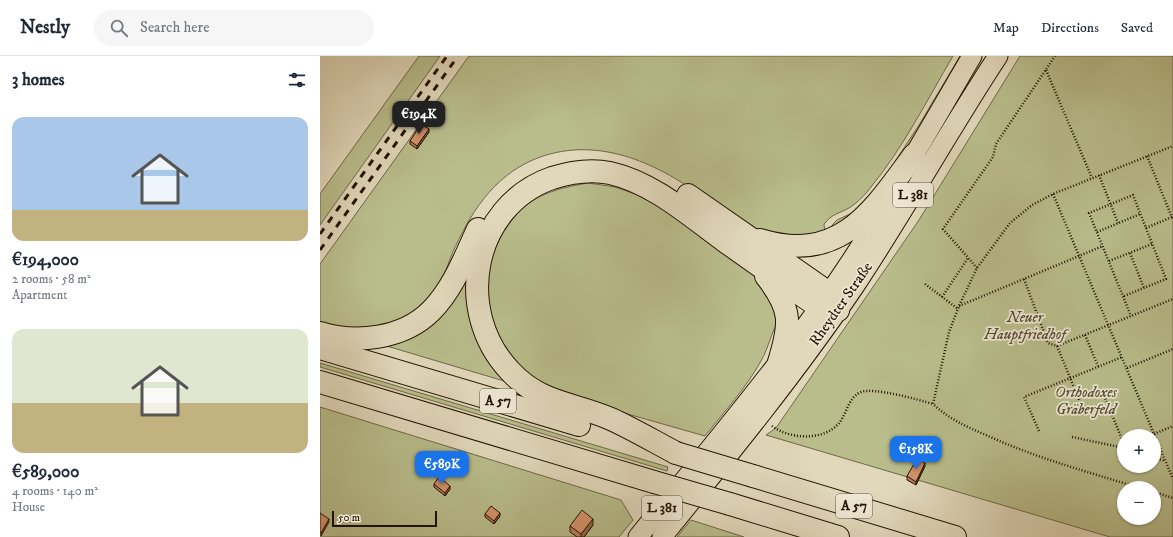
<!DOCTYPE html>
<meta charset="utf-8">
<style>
body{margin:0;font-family:"IM FELL DW Pica",serif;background:#f6f6f7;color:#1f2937;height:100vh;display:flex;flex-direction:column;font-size:15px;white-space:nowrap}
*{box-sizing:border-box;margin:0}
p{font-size:13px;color:#747a83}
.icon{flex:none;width:22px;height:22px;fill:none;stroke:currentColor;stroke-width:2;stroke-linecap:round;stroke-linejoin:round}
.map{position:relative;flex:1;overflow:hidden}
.drawer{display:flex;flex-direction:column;background:#fff;width:320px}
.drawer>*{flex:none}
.controls{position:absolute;left:797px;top:373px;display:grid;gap:8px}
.controls a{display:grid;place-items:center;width:44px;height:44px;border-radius:50%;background:#fff;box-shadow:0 1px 3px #0004;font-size:20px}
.scale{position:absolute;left:12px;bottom:10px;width:105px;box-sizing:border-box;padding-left:4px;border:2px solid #221401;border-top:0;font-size:11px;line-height:14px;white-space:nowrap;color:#221401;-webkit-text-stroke:3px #ece6d3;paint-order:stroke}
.price{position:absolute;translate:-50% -34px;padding:0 9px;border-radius:8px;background:#1a73e8;color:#fff;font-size:13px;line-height:26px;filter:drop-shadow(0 1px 2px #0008)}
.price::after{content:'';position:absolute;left:50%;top:24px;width:12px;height:9px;margin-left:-6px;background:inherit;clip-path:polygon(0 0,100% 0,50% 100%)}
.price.active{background:#222;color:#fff}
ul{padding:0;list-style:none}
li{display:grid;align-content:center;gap:8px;height:212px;padding:0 12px}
li span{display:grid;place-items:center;height:124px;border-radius:12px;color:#555}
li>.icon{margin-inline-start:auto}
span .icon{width:72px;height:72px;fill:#fffc;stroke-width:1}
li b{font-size:17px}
h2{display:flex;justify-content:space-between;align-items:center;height:48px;padding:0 12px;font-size:17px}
header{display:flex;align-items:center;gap:24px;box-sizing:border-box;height:56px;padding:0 20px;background:#fff;border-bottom:1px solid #e0e1e3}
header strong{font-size:19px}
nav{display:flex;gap:22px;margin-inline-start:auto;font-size:14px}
.search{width:280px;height:36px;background:#f6f6f7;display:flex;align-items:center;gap:10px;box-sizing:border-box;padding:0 14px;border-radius:22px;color:#747a83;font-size:15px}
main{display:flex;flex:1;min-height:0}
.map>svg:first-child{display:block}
</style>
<header>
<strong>Nestly</strong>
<div class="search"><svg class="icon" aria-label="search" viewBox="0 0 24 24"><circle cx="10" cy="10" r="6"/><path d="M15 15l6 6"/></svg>Search here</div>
<nav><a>Map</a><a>Directions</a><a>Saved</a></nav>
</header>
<main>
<section class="drawer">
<h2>3 homes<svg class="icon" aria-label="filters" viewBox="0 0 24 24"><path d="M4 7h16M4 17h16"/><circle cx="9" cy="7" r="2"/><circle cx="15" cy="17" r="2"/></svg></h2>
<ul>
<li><span style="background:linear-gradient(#a9c7e8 75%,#c2b280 0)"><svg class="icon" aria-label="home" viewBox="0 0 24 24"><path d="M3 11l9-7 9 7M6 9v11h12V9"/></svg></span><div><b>€194,000</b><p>2 rooms · 58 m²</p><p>Apartment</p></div></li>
<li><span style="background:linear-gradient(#dfe7d0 60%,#c2b280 0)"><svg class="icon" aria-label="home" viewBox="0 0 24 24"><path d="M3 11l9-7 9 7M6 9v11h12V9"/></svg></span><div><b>€589,000</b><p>4 rooms · 140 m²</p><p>House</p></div></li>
</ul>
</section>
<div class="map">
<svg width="853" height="481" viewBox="0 0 853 481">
<rect width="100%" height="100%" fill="#e1d8bb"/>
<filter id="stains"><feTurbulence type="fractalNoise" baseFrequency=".005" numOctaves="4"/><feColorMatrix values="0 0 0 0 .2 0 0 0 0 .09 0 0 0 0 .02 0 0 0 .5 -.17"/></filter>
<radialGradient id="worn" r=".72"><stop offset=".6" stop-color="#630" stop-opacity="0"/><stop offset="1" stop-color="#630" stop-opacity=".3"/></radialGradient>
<!-- green -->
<g fill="#b9bd8c" stroke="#6e6846" fill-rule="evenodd">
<path d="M99,0H120L0,169V138Z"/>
<path d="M149,0H633C607,44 583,92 551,131C545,139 537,147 529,152C518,158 512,158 504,168L505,177C479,184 449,182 424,169C407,160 392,147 376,136C329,103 272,80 215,103C172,121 150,158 132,198C127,211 121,228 112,239C83,275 41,279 0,266V208Z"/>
<path d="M640,0H643C615,49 584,110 546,152C537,162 526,169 514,176L512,169L517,164L532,157L544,148L555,136L599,69Z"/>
<path d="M700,0H853V481H790L446,379L456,372L599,164ZM804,380H834V410H804ZM804,432H834V462H804Z"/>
<path d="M268,127L295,131L318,139L350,157L443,223L460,262C451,276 449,291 441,305C426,332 404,356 385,380C358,372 331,365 304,357C267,347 231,338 202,314C153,272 157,195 202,153C220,136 245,131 268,127Z"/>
<path d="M152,204L194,328L60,288Z"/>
<path d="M0,307L348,411L347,415L0,311Z"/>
<path d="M0,351L301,444L313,464L299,481H0Z"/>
<path d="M371,464L424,481H357Z"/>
</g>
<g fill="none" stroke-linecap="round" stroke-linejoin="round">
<defs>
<g id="major">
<path d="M586,113L652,0"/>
<path d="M318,481C407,371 501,263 571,140"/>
<path d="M342,481C408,400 475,318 534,231C584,156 628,76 678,0"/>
</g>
<g id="highway">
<path d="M368,139L509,237L518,254"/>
<path d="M440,184C520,208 552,156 594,99"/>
<path d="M446,220C472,253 471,267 459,306"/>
<path d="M0,277C36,288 83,283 111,255C133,233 145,201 158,173"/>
<path d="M0,292L259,369"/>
<path d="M0,326L334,426"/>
<path d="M356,397C335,386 313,373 291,363C255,347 220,348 190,315C133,255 152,150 232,122C251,116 271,113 290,117C334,127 370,160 406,186C437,208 468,230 499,251L518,254"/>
<path d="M433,420L635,481"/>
<path d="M410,448L518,481"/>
</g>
</defs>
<!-- major casing -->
<use href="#major" stroke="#221401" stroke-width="21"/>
<!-- highway casing -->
<use href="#highway" stroke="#221401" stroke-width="24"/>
<!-- path -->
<g stroke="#221401" stroke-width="2.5" stroke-dasharray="1 2" stroke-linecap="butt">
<path d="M726,14L772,122"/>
<path d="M827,100L853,164"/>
<path d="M779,119L798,167"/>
<path d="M733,138L853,423"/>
<path d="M826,172L852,161"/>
<path d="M777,176L820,158"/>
<path d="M810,197L824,232"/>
<path d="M789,205L832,188"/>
<path d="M657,212L623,173L673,101L676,88L735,0"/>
<path d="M704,223L728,287L737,290L853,243"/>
<path d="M605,228L638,253"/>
<path d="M804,240L846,223L813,139L769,157L811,260"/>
<path d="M622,241L648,202"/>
<path d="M639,250L783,190"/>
<path d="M765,279L778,310"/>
<path d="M737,290L760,346"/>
<path d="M807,312L853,293"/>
<path d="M783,337L804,388"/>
<path d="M452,370C471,384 505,385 520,366C527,356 529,341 541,336C553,331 600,344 613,348"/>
<path d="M719,375L704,341L802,301"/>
<path d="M834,378L853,370"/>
<path d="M752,381L804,392"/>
<path d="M834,402L845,405"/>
<path d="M820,432C768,416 716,402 666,379C647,371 629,363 613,348L629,276L639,250L657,212L690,167L712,149L733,138L853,90"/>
<path d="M834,436L853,442"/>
</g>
<!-- major -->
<use href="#major" stroke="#e1d8bb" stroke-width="19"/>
<!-- highway -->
<use href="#highway" stroke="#e1d8bb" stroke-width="22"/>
<!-- rail -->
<g stroke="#221401" stroke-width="3" stroke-dasharray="7 7" stroke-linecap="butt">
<path d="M0,178L127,0"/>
<path d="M0,194L138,0"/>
</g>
<defs>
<g id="highway-bridge">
<path d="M356,397L433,420"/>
<path d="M334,426L410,448"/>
</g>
</defs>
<!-- highway-bridge casing -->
<use href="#highway-bridge" stroke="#221401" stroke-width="24" stroke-linecap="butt"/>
<!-- highway-bridge -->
<use href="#highway-bridge" stroke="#e1d8bb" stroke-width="22"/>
</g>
<!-- wall -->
<g fill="#b67e5d" stroke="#221401">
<path d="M109,76L97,93L90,88V85Z"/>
<path d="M605,410L596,429L587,424V420Z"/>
<path d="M114,428L130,433L125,440L114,431Z"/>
<path d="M165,458L180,460L174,468L165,461Z"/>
<path d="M273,469L264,481H257L250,476V470Z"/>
</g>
<!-- shaded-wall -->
<g fill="#94664c" stroke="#221401">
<path d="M109,73V76L97,93V90Z"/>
<path d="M605,407V410L596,429V426Z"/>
<path d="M130,430V433L125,440V437Z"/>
<path d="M180,457V460L174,468V465Z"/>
<path d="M9,463V466L1,480V477Z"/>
<path d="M273,463V469L264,481H261V478Z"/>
</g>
<!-- building -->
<g fill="#d4926c" stroke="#221401">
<path d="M101,68L109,73L97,90L90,85Z"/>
<path d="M597,403L605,407L596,426L587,420Z"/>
<path d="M119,421L130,430L125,437L114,428Z"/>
<path d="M171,450L180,457L174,465L165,458Z"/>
<path d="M262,454L273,463L261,478L250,470Z"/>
<path d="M0,457L9,463L1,477L0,476Z"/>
</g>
<g text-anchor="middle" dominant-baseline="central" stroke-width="3.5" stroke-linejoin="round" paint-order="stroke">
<!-- shield labels -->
<g fill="#ece6d3" stroke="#5f5340" stroke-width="1">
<rect x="573" y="127" width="40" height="24" rx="3"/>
<rect x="160" y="333" width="36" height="24" rx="3"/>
<rect x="516" y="438" width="36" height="24" rx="3"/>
<rect x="322" y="440" width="40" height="24" rx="3"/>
</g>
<g font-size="14" font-weight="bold" fill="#221401">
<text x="593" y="139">L 381</text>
<text x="178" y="345">A 57</text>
<text x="534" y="450">A 57</text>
<text x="342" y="452">L 381</text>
</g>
<!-- street labels -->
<g font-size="15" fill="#221401" stroke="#ece6d3">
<text transform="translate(521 248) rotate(-55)">Rheydter Straße</text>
</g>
<!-- park labels -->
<g font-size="15" font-style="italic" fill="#574f32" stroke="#ece6d3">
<text x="705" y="261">Neuer<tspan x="705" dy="17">Hauptfriedhof</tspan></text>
<text x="766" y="336">Orthodoxes<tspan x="766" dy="17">Gräberfeld</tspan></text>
</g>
</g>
<rect width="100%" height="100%" filter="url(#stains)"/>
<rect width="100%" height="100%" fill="url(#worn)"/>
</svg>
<div class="controls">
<a>+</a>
<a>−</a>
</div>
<div class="scale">50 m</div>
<b class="price active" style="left:99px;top:79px">€194K</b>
<b class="price" style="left:596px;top:414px">€158K</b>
<b class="price" style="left:122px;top:429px">€589K</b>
</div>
</main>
